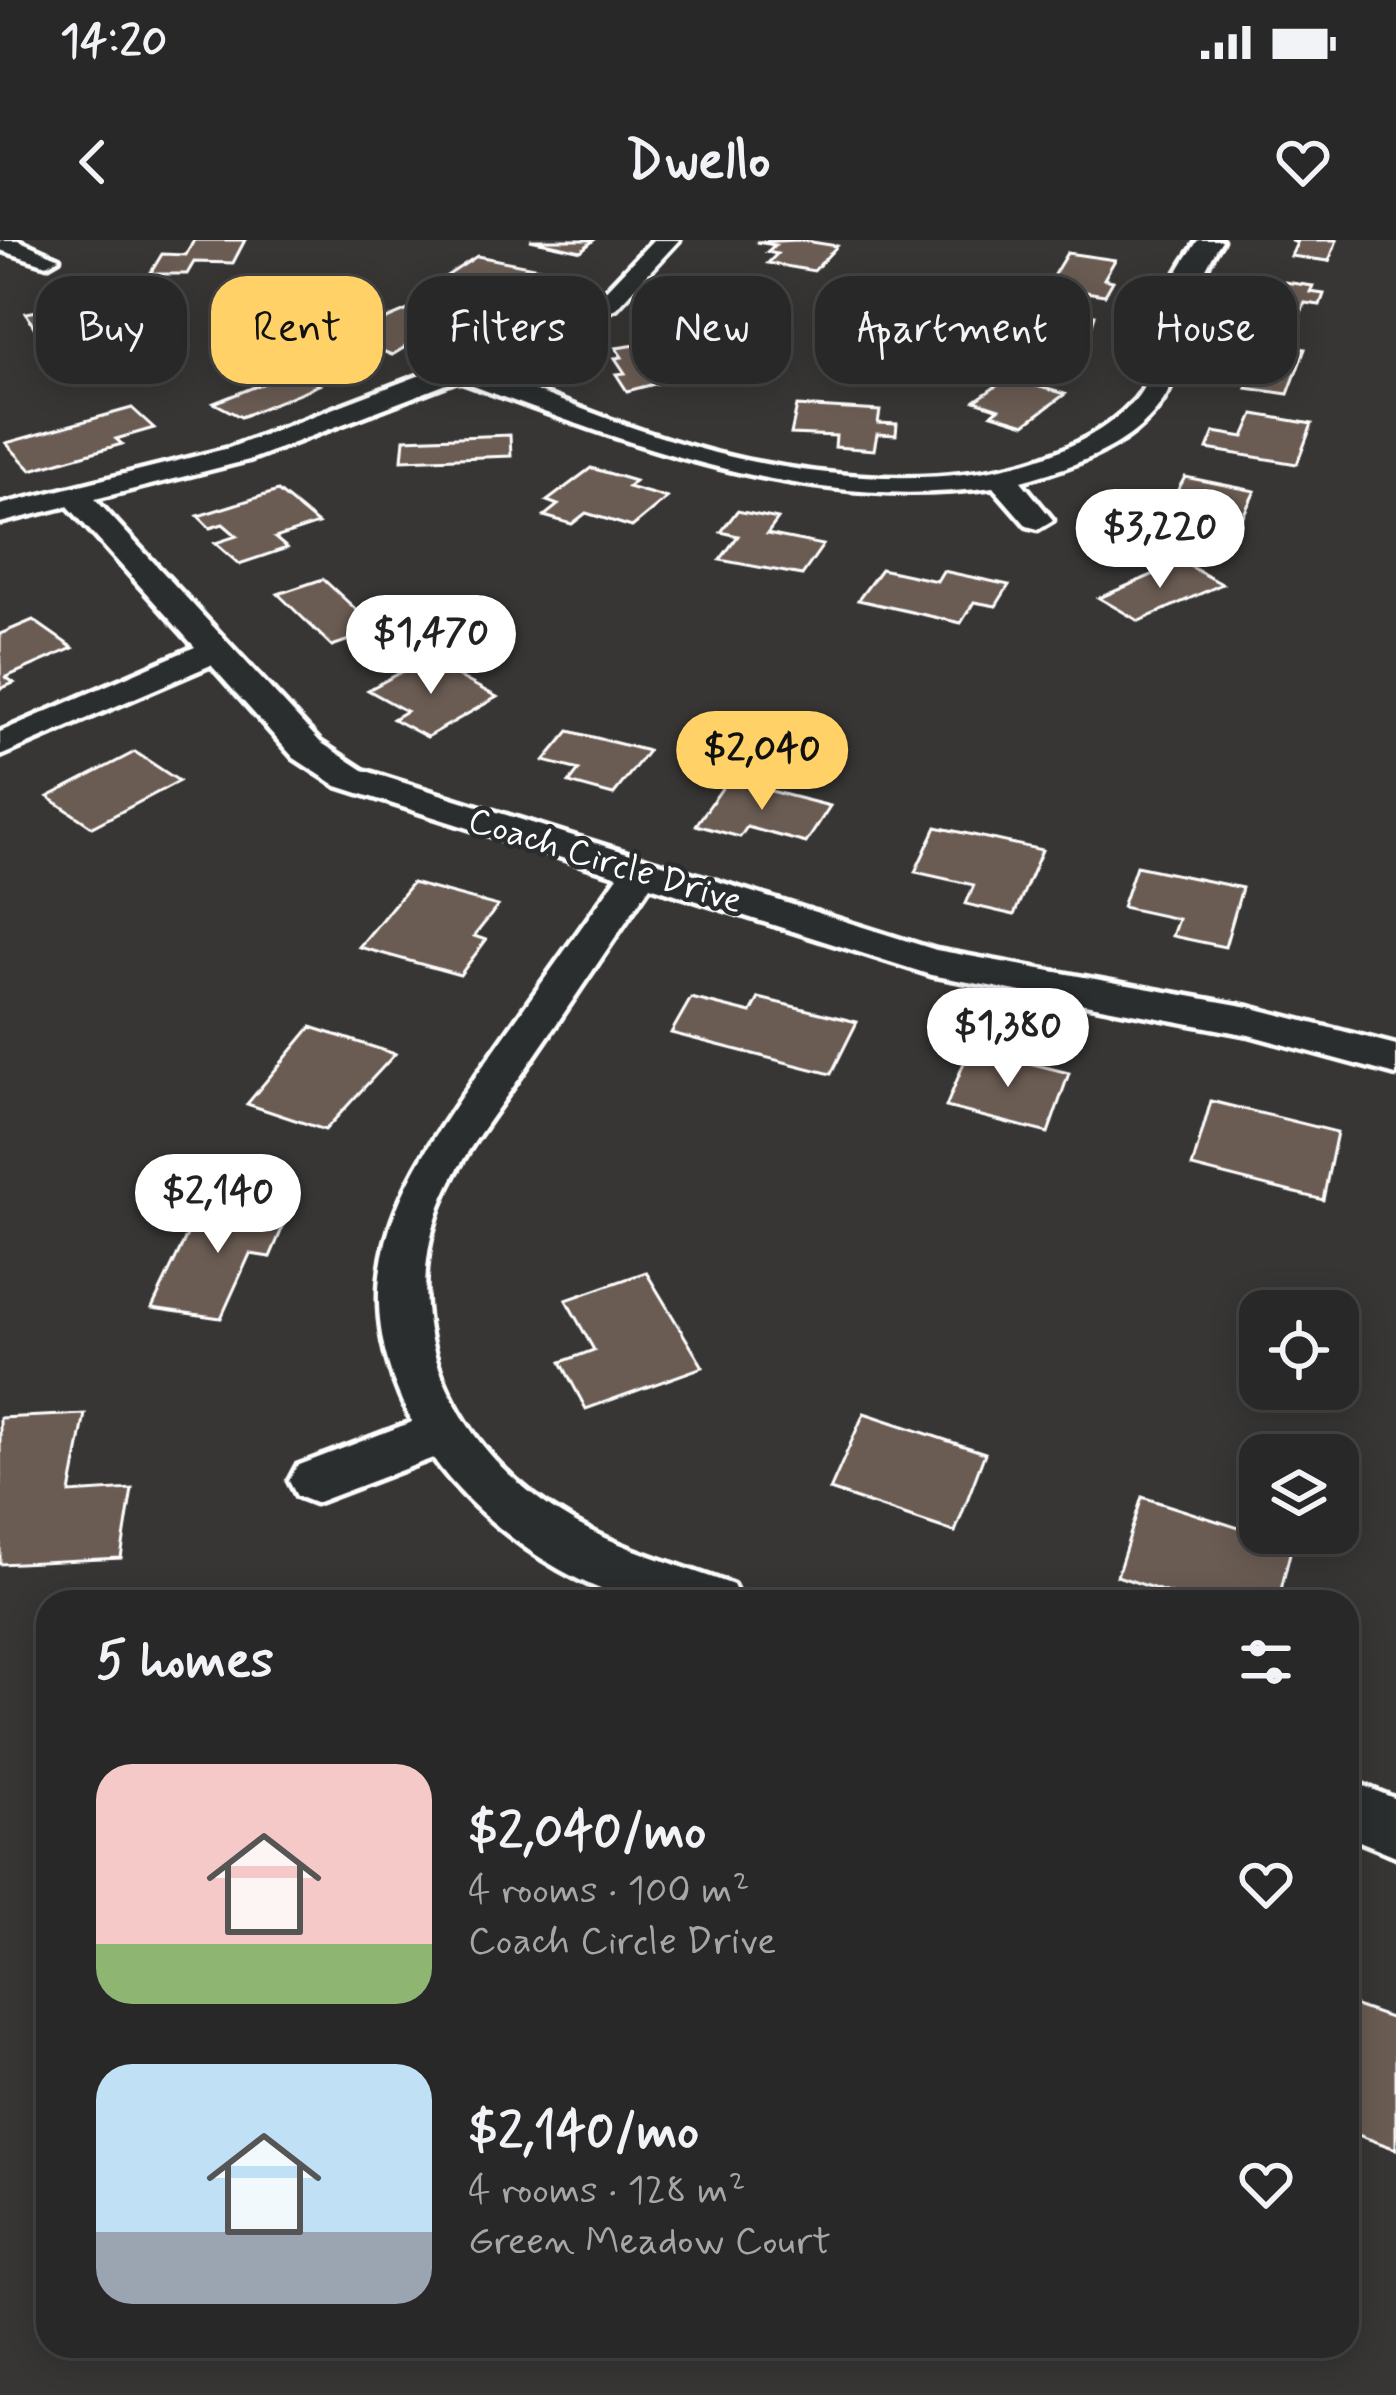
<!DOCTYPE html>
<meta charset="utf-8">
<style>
body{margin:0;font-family:Mynerve,sans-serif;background:#353434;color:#f1f3f6;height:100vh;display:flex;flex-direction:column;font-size:45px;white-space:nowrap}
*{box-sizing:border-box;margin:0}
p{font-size:39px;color:#a5a6a8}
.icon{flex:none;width:66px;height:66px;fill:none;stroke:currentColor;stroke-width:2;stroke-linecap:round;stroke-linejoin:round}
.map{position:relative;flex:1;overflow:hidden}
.panel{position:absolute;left:36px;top:1350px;width:1323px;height:768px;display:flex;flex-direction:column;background:#292828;border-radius:36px;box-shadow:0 6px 30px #0003,0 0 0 3px #454445}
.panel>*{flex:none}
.hud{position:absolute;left:36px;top:36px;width:1326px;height:108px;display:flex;gap:24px}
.tools{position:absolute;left:1239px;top:1050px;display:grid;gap:24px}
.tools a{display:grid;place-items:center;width:120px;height:120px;border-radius:24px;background:#292828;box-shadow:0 6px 30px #0003,0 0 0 3px #454445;font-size:60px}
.price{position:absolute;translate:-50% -102px;padding:0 27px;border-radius:42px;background:#fff;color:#222;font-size:39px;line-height:78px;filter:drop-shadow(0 3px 6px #0008)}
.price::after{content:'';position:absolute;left:50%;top:72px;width:36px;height:27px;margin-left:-18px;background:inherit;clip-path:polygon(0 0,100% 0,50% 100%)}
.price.selected{background:#ffd166;color:#111}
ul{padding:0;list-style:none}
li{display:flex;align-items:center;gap:36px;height:300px;padding:0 60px}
li span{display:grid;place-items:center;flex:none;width:336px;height:240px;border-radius:36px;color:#555}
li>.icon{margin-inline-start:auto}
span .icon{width:144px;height:144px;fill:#fffc;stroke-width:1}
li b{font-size:51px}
h2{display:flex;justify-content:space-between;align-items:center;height:144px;padding:0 60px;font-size:51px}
.tag{padding:0 42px;border-radius:36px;background:#292828;box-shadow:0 6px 30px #0003,0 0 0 3px #454445;font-size:42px;line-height:108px}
.tag.selected{background:#ffd166;color:#111}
.status{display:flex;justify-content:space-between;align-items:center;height:84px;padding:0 60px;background:#292828;direction:ltr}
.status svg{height:33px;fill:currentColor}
header{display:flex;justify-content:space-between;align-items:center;height:156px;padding:0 60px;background:#292828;font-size:54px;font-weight:700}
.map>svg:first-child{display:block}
</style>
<div class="status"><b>14:20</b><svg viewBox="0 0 49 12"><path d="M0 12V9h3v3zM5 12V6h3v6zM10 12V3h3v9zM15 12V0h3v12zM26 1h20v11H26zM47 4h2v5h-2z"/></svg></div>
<header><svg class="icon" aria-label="back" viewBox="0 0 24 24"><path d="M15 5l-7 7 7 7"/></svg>Dwello<svg class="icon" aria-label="heart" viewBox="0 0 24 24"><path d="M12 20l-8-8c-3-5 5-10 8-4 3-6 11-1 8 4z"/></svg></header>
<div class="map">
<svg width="1396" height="2155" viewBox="0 0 1396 2155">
<rect width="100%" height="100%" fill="#373635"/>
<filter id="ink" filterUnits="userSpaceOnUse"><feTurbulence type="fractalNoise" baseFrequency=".00833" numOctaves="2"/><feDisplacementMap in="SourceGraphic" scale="24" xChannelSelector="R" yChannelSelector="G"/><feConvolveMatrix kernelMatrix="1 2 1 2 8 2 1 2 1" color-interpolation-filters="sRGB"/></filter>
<g filter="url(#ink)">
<!-- building -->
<g fill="#6b5b52" stroke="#fff" stroke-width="3">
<path d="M194,0H245L233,23L194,22L187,34H150L162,14L186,15Z"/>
<path d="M530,0H594L581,11Z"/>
<path d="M799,0L837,6L814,31L768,23L777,14L767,12L775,5L756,2Z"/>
<path d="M1337,0L1329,21L1291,16L1297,3L1290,0Z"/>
<path d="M1067,13L1115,20L1104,39L1113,41L1105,55L1047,46Z"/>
<path d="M477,16L570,34L552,47L504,38L482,54L433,45Z"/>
<path d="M705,38L761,47L749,61L764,64L757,72L743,70L733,82L682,74L701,54L692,52Z"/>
<path d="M1270,40L1313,46L1310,52L1324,54L1320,65L1305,63L1297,82L1254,76Z"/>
<path d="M120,56L130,71L37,92L26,73Z"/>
<path d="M410,69L460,88L430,102L420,98L392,115L346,96Z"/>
<path d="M1053,70L1095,75L1082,116L1038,111Z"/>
<path d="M1255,101L1305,109L1288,154L1246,148L1252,132L1243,130Z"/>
<path d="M657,102L663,111L671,110L690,135L627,151L616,134L625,133L615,118L622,117L616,108Z"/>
<path d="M292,132L319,145L241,177L214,163Z"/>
<path d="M1008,138L1065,154L1025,184L992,174L999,169L975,161Z"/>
<path d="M797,166L880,171L878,183L897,184L896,195L877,194L874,210L835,207L836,196L791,194Z"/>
<path d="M132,168L154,188L116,199L122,204L31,230L6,203Z"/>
<path d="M1254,174L1312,184L1297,224L1207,209L1214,192L1244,197Z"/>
<path d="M510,195L511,216L402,220L404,199Z"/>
<path d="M591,228L635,241L628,247L667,258L632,287L586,273L572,284L544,276L558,265L547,261Z"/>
<path d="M1185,237L1255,251L1232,299L1175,287L1189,260L1174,257Z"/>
<path d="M278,251L318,284L275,298L287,308L239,324L215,303L237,296L223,284L210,288L198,276Z"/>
<path d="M737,271L778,279L767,294L823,305L802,335L720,320L738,296L721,292Z"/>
<path d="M1182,322L1222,344L1139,381L1099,358Z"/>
<path d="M881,329L937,341L943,331L1009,345L996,366L974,362L961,383L858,360Z"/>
<path d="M323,339L378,390L332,406L278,354Z"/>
<path d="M33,380L73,408L6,437L14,443L0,449V394Z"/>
<path d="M426,419L497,457L427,497L393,479L406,471L368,450Z"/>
<path d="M569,491L648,511L613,555L569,543L579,530L544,521Z"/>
<path d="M135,512L179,541L92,587L48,557Z"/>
<path d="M728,540L830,566L806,603L747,587L740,597L696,585Z"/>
<path d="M936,587L1042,610L1014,675L966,664L974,645L915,632Z"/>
<path d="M1136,626L1242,648L1225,707L1172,696L1178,679L1122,667Z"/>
<path d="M412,643L498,666L474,696L486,700L460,735L359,707Z"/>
<path d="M691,758L751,773L759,758L857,782L831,834L671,793Z"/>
<path d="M311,787L395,814L325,890L247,864Z"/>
<path d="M970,808L1069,833L1048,893L946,867Z"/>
<path d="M1211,861L1337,892L1323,960L1192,927Z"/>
<path d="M204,959L290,970L270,1017L250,1014L221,1078L152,1068Z"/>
<path d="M646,1032L703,1127L586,1169L561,1122L594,1110L566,1060Z"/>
<path d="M864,1173L985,1213L955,1292L830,1250Z"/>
<path d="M85,1174L70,1253L132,1249L121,1318L0,1324V1178Z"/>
<path d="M1142,1257L1292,1305L1278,1362H1195L1117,1336Z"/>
<path d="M1347,1763L1396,1780V1909L1347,1891Z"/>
</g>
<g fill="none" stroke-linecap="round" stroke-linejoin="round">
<defs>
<g id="minor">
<path d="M0,0H18L59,18L47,25L0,10Z"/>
<path d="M653,0H679L616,68L481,130C558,159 634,192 715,213C837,244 1040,262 1135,160C1157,136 1154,95 1163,64C1170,44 1181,25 1193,8L1198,0H1222C1191,48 1191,80 1176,132C1157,199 1080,225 1021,241L1053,280L1038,289L1027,286L993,247C802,273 633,205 457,140L249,220L95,259L320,502L363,530L936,710L1249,767L1396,805V835L1249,795L931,735L650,646C607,709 565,772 522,834C491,879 454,923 437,975C397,1099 463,1219 572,1281C623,1310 679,1325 733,1345L741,1362C711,1362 677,1367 647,1362C569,1350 477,1280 433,1218L315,1263L297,1256L289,1241L297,1226L412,1182C336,1032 403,938 491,815C533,755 576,695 618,636L337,546L294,518L211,425L0,516V492L195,407L68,266L0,283V265L229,208L447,125L598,58Z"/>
<path d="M1347,1539L1396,1559V1616L1347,1596Z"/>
</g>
</defs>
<!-- minor casing -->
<use href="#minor" stroke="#fff" stroke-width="9"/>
<!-- minor -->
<use href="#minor" fill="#2a2d2e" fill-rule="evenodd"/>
</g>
</g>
<g text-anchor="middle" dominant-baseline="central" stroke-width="9" stroke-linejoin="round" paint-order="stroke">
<!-- far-street labels -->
<g font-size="36" fill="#fff" stroke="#2a2d2e">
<text transform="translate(605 622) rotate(17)">Coach Circle Drive</text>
</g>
</g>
</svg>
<div class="tools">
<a><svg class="icon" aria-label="locate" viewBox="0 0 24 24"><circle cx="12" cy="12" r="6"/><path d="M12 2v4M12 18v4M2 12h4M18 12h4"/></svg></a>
<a><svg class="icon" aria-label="layers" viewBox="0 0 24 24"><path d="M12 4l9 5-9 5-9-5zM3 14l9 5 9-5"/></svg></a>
</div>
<b class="price" style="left:1160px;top:351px">$3,220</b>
<b class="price" style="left:431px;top:457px">$1,470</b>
<b class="price selected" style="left:762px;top:573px">$2,040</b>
<b class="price" style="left:1008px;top:850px">$1,380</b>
<b class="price" style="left:218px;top:1016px">$2,140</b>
<div class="hud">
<a class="tag">Buy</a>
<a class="tag selected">Rent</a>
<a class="tag">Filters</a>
<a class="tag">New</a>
<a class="tag">Apartment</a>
<a class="tag">House</a>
</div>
<section class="panel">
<h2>5 homes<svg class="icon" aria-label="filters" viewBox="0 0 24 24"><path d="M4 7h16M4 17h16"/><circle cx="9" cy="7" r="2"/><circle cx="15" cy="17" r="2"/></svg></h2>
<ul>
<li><span style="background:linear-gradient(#f6c9c9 75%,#8fb573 0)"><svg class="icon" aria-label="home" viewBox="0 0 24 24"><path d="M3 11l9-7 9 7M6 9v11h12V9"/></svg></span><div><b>$2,040/mo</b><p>4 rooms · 100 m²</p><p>Coach Circle Drive</p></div><svg class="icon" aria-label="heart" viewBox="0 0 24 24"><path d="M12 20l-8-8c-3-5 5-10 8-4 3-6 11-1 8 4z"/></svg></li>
<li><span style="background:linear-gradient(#bfe0f5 70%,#9aa5b1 0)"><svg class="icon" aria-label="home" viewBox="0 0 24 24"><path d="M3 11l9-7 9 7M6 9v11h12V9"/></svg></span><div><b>$2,140/mo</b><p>4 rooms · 128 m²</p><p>Green Meadow Court</p></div><svg class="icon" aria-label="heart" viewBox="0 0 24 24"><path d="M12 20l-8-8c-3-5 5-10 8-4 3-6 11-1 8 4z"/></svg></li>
</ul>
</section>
</div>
